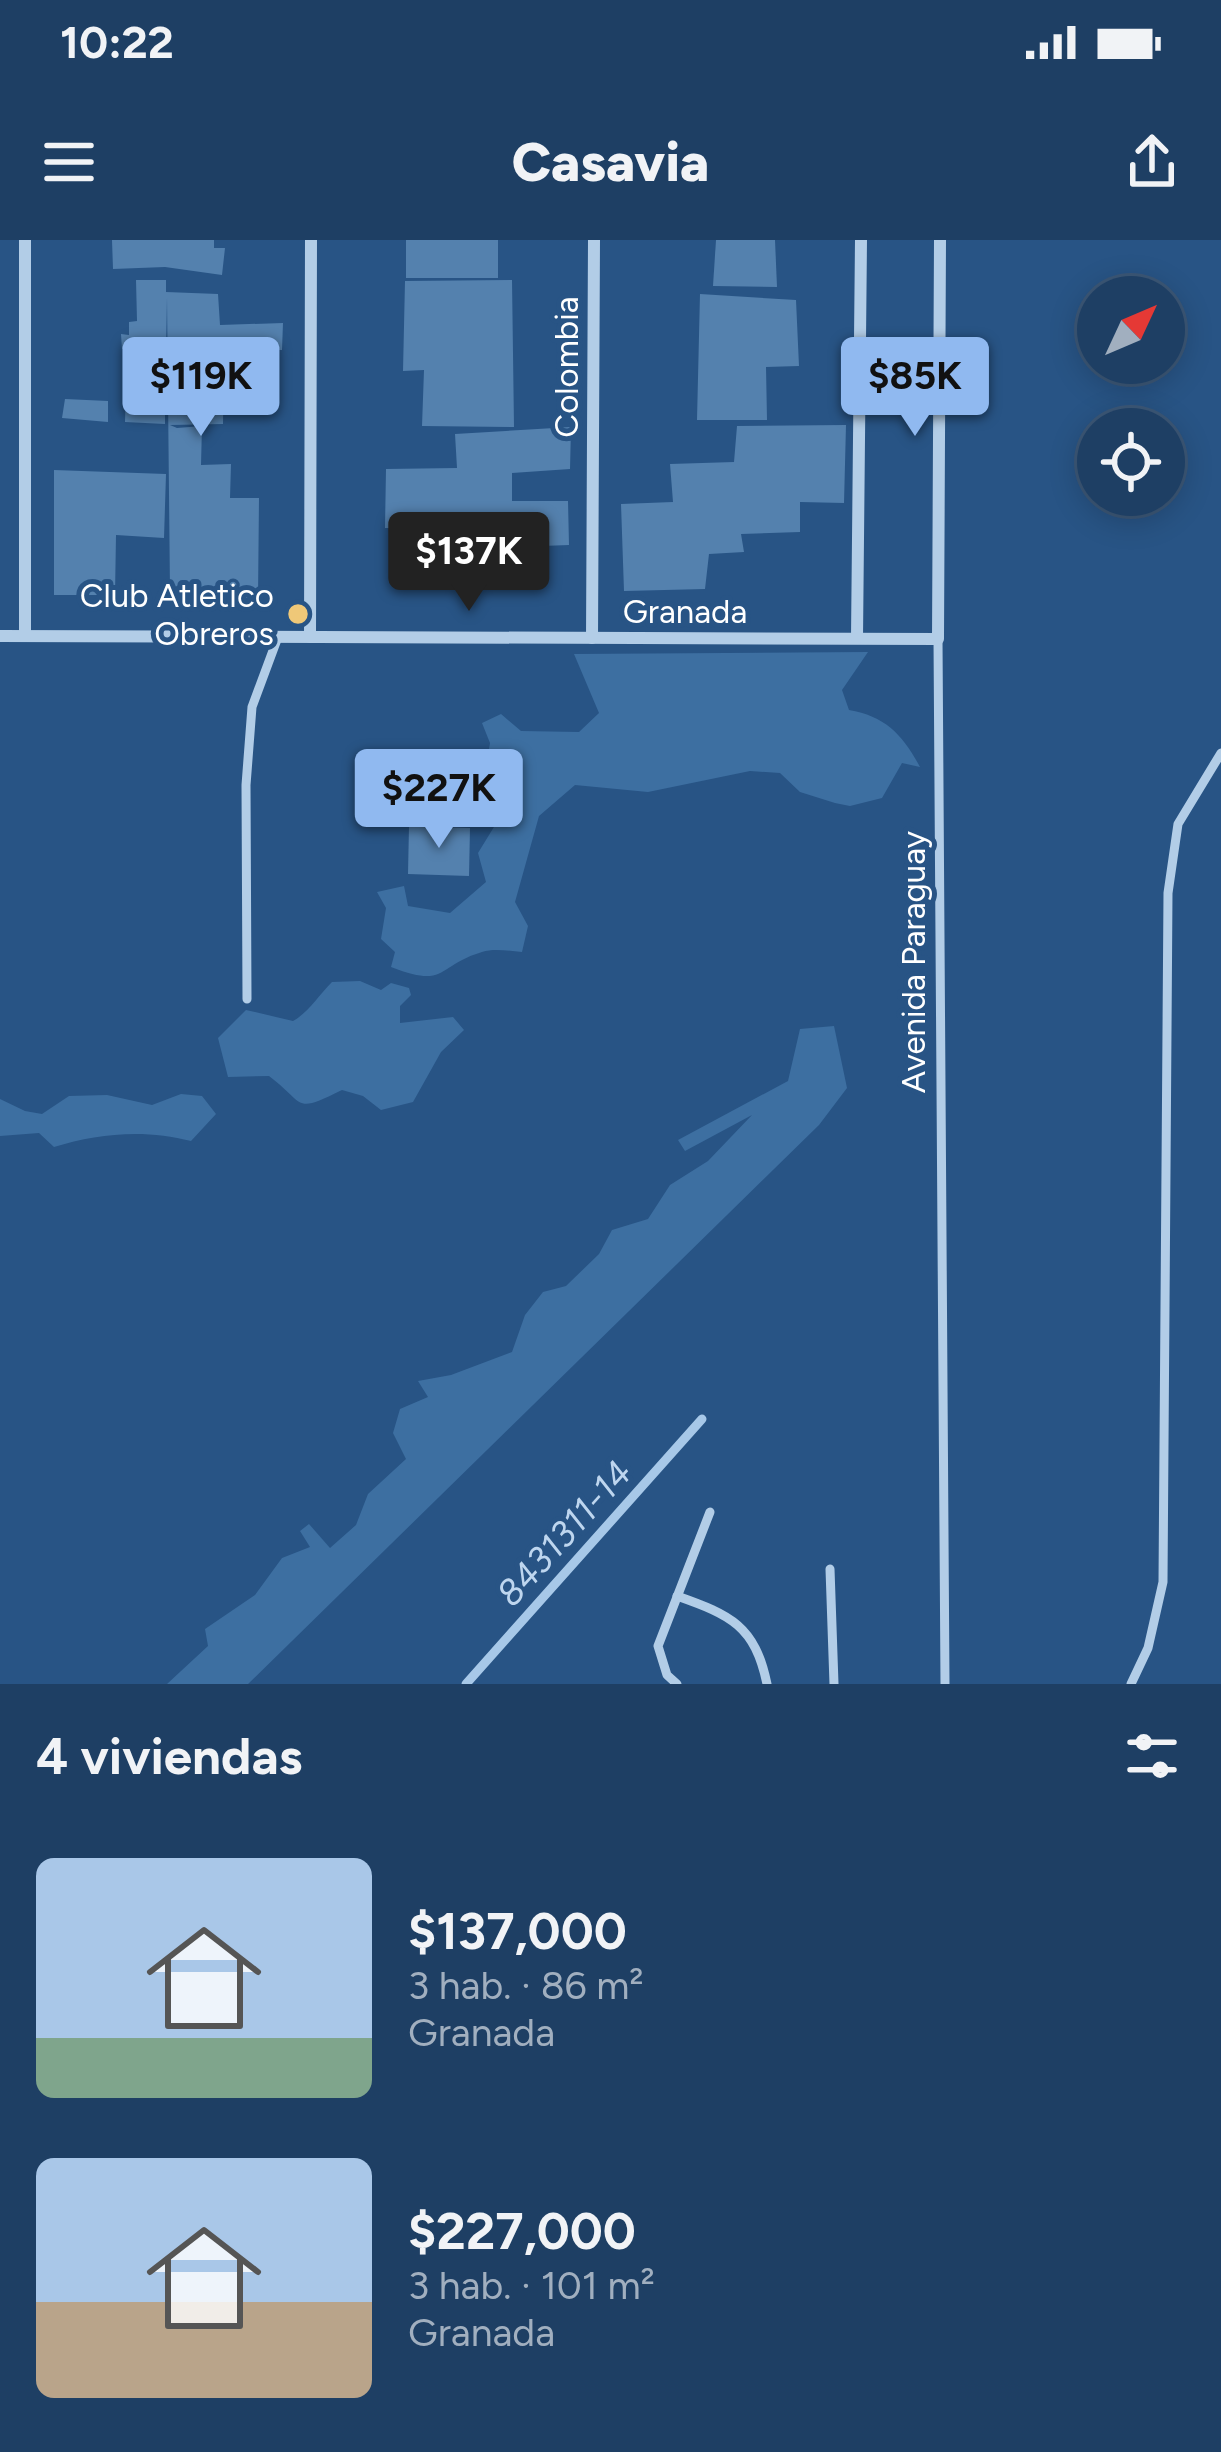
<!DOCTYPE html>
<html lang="es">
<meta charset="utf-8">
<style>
body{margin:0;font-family:Figtree,sans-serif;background:#26466a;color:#f1f3f6;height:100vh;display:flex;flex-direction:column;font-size:45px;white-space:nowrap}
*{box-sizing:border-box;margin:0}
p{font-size:39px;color:#a1afbf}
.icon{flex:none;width:66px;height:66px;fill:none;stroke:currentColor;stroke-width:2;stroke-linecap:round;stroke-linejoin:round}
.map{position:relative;height:1444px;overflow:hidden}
.sheet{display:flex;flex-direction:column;background:#1e3f64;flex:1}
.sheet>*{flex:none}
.needle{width:78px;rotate:46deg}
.tools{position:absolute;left:1077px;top:36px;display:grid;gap:24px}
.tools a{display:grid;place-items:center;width:108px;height:108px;border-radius:50%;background:#1e3f64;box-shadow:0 6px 30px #0003,0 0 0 3px #3c5878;font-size:60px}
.price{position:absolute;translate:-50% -102px;padding:0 27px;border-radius:12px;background:#90b9f0;color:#111;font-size:39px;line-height:78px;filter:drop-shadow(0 3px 6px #0008)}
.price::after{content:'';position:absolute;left:50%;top:72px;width:36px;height:27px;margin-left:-18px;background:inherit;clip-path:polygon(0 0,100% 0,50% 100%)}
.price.selected{background:#222;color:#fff}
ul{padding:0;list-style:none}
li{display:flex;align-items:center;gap:36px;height:300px;padding:0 36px}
li span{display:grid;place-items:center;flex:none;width:336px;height:240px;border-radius:18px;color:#555}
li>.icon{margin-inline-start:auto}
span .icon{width:144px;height:144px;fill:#fffc;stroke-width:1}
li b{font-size:51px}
h2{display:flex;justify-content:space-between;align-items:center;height:144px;padding:0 36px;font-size:51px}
.status{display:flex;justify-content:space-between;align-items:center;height:84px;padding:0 60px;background:#1e3f64;direction:ltr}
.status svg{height:33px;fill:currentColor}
header{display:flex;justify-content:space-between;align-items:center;height:156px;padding:0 36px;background:#1e3f64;font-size:54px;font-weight:800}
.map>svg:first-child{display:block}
</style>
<div class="status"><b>10:22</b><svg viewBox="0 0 49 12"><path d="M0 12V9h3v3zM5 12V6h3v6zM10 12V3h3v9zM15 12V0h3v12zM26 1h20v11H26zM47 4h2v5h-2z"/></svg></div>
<header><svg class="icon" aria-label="menu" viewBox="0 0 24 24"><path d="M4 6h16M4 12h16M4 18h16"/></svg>Casavia<svg class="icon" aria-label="share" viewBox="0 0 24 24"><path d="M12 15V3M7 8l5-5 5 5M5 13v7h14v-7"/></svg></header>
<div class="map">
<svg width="1221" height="1444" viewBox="0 0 1221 1444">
<rect width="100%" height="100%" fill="#285485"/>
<!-- green -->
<g fill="#3d6fa1">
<path d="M868,412L842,450L849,470C885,476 903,495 920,527L902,523L882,558L850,566L835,563L800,552L780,533L750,531L648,552L575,545L539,576L515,662L528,686L522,712C509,711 494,708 482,712C435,726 448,749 391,727L395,712L381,699L386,668L377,652L404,646L408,666L450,673L486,642L478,613L497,582L481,557L490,503L482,483L501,474L521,491L579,492L599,473L574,414Z"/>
<path d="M360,741L381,750L391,743L409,748L411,755L400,766V783L453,777L464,790L441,812L413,862L381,870L363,856L342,850C293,874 307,865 269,836L228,837L218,798L246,770L293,781C308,773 319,755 332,742Z"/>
<path d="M834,786L847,848L819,885L248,1444H167L208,1406L205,1389L255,1355L282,1318L310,1307L300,1291L309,1284L330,1308L356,1285L368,1254L406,1219L393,1193L400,1169L428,1157L418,1141L451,1135L512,1112L525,1075L543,1052L566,1046L599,1014L612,990L648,979L670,945L708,921L752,875L685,911L678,900L788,841L800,789Z"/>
<path d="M181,854L202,856L216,874L191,901C146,889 98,893 54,907L39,893L0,896V859L25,871L42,874L69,856L107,855L152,865Z"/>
</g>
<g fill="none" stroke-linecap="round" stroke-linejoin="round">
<!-- stream -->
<path stroke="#a7c8e8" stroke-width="9" d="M466,1444L702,1179"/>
</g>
<!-- building -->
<g fill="#5481ae">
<path d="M112,0H214V8H225L222,35L165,27L113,29Z"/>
<rect x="406" y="0" width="92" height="38"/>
<path d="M716,0H775L777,47L713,46Z"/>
<path d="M136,40H166V52L218,54L220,85L283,83L282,110L224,109L223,184L170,185L177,188L202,186L201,225L231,224L230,258H259L258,359L170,352L167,58L166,111L122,109L121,94L129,95V82L137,81Z"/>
<path d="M512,40L514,187L422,186L424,130L403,131L405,41Z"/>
<path d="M700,54L796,60L799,126L766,127L767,180H697Z"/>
<path d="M127,113L165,114V184L125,182Z"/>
<path d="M65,159L108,161V182L62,178Z"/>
<path d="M846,185L844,263L800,262V292L741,294L744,312L709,314L705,349L624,351L621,264L673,262L670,224L734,222L737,186Z"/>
<path d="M571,187L570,229L512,233V261H568L569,305L466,309L468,288H385L386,229L457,228L455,194Z"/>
<path d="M54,230L166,234L164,298L116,295L115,355H54Z"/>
<path d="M409,586L470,588L469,636L408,634Z"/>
</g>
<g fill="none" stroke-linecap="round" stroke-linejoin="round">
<!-- service -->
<g stroke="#b2cde7" stroke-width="9">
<path d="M938,399L945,1444"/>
<path d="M247,759L246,545L252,467L278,397"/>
<path d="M830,1329L834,1444"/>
<path d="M677,1356C731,1375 755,1386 767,1444"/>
<path d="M677,1444L667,1435L658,1406L710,1272"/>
<path d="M1131,1444L1148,1408L1163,1342L1168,653L1178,584L1221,513"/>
</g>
<!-- minor -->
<g stroke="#b2cde7" stroke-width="12">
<path d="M0,396L938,399L940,0"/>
<path d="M25,396V0"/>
<path d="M310,397L311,0"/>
<path d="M592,398L594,0"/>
<path d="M857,398L861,0"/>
</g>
</g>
<!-- markers -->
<circle fill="#efc878" stroke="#285485" stroke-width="4.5" cx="298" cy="374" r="12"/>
<g text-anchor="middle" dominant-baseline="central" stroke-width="10" stroke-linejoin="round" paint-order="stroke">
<!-- street labels -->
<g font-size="33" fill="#fff" stroke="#285485">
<text transform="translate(566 127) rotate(-90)">Colombia</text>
<text x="685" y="371">Granada</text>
<text transform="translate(913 722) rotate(-90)">Avenida Paraguay</text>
</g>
<!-- poi labels -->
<g font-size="33" fill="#fff" stroke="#285485" text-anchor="end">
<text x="274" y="355">Club Atletico<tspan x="274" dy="38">Obreros</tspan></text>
</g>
<!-- water labels -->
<g font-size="36" font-style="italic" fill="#bed6ef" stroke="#285485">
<text transform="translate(564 1293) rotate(-48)">8431311-14</text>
</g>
</g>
</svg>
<div class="tools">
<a><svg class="needle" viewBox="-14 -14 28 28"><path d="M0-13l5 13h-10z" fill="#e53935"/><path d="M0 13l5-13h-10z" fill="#a1afbf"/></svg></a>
<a><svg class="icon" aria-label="locate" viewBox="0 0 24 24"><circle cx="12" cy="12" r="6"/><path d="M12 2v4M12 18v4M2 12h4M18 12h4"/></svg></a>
</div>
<b class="price" style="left:201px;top:199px">$119K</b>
<b class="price" style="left:915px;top:199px">$85K</b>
<b class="price selected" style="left:469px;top:374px">$137K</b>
<b class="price" style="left:439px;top:611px">$227K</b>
</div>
<section class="sheet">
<h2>4 viviendas<svg class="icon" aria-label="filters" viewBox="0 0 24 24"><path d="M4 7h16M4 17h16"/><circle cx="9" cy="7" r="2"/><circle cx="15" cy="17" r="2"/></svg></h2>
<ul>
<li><span style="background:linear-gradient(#a9c7e8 75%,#7fa58c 0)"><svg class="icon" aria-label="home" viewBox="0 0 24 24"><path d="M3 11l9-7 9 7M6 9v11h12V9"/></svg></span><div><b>$137,000</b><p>3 hab. · 86 m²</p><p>Granada</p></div></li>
<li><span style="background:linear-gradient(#a9c7e8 60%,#b9a48a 0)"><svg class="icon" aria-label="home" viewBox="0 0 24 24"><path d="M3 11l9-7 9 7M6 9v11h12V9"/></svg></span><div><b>$227,000</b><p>3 hab. · 101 m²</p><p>Granada</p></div></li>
</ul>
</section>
